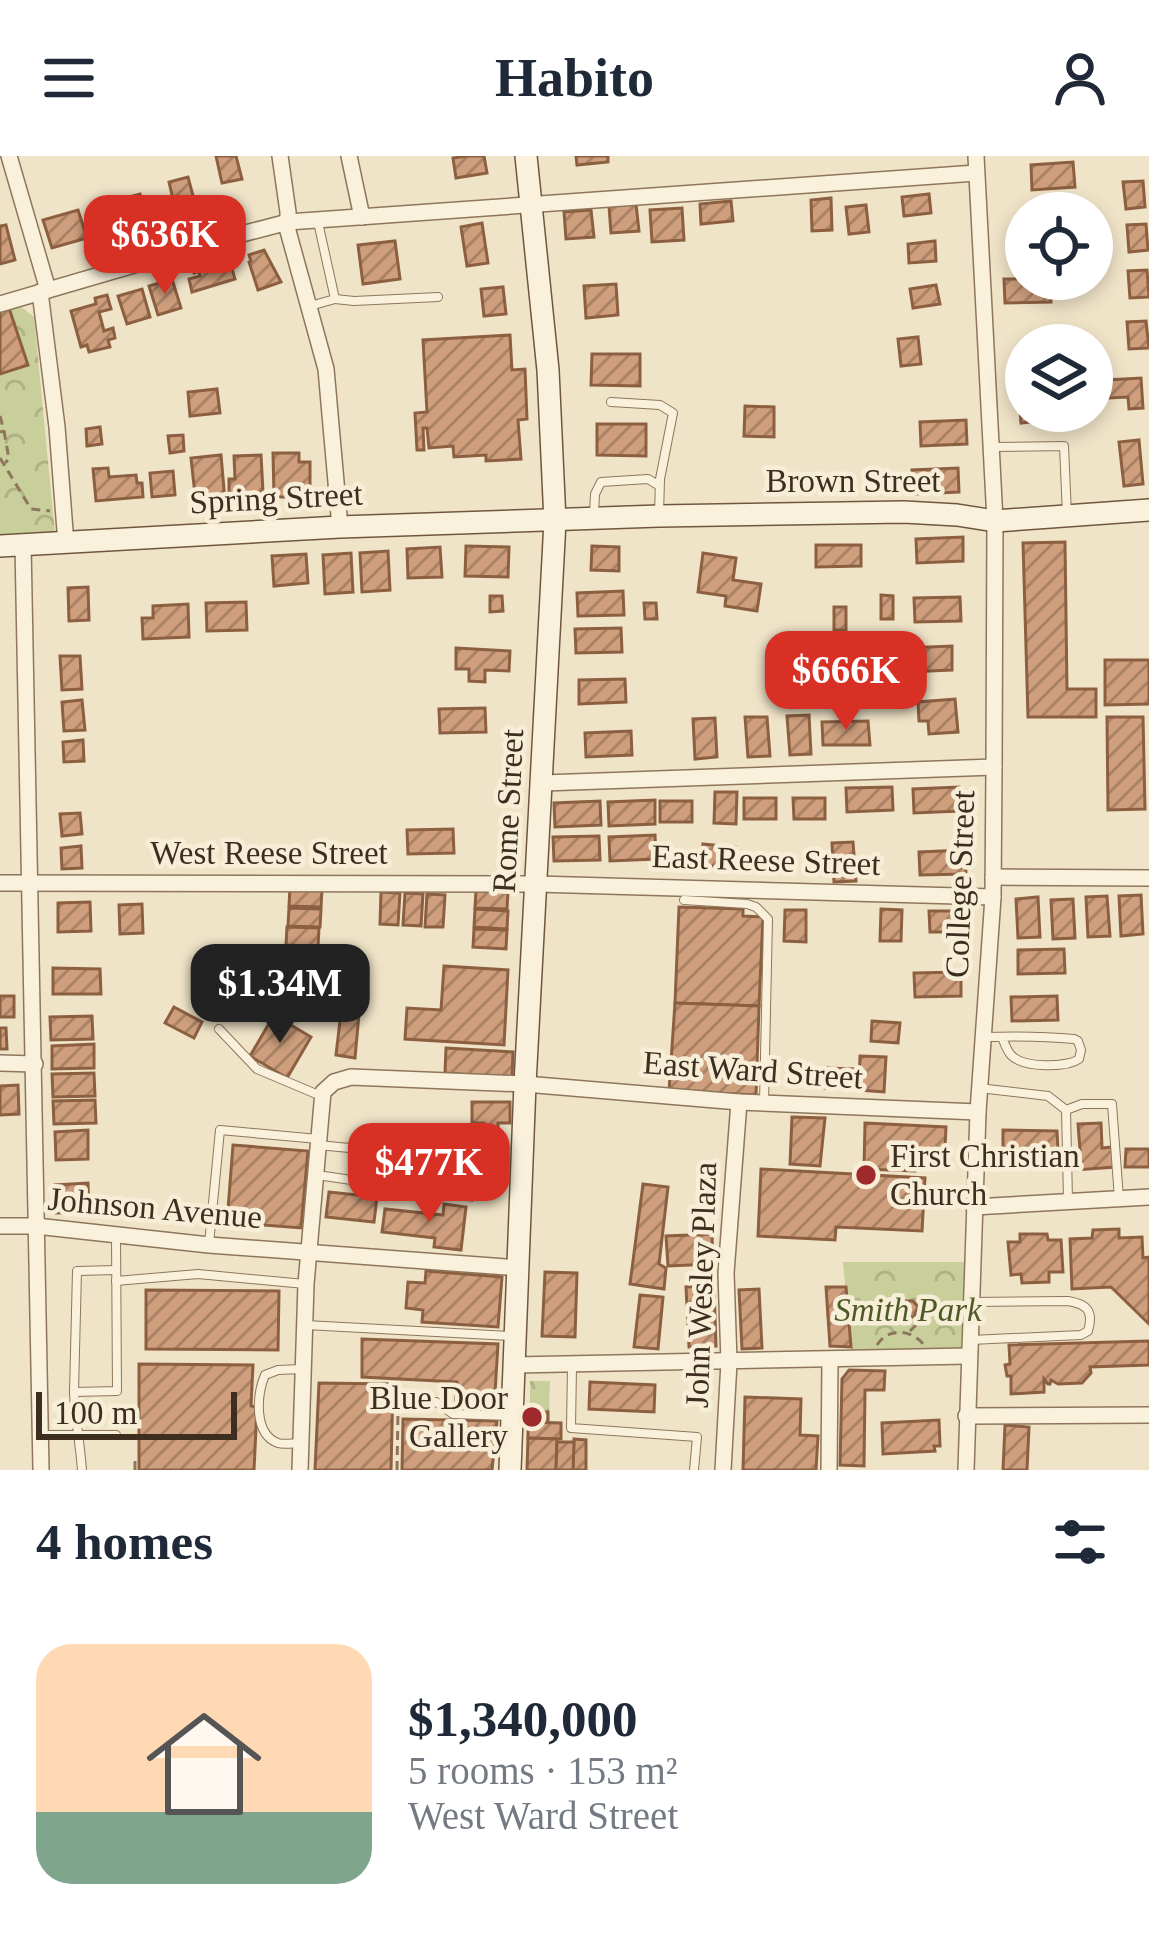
<!DOCTYPE html>
<meta charset="utf-8">
<style>
body{margin:0;font-family:Georgia,serif;background:#f2f2f3;color:#1f2937;height:100vh;display:flex;flex-direction:column;font-size:45px;white-space:nowrap}
*{box-sizing:border-box;margin:0}
p{font-size:39px;color:#747a83}
.icon{flex:none;width:66px;height:66px;fill:none;stroke:currentColor;stroke-width:2;stroke-linecap:round;stroke-linejoin:round}
.map{position:relative;height:1314px;overflow:hidden}
.panel{display:flex;flex-direction:column;background:#fff;flex:1}
.panel>*{flex:none}
.buttons{position:absolute;left:1005px;top:36px;display:grid;gap:24px}
.buttons a{display:grid;place-items:center;width:108px;height:108px;border-radius:50%;background:#fff;box-shadow:0 6px 18px #0003;font-size:60px}
.scale{position:absolute;left:36px;bottom:30px;width:201px;box-sizing:border-box;padding-left:12px;border:6px solid #3d2e20;border-top:0;font-size:33px;line-height:42px;white-space:nowrap;color:#3d2e20;-webkit-text-stroke:9px #f7eed8;paint-order:stroke}
.price{position:absolute;translate:-50% -102px;padding:0 27px;border-radius:24px;background:#d93025;color:#fff;font-size:39px;line-height:78px;filter:drop-shadow(0 3px 6px #0008)}
.price::after{content:'';position:absolute;left:50%;top:72px;width:36px;height:27px;margin-left:-18px;background:inherit;clip-path:polygon(0 0,100% 0,50% 100%)}
.price.current{background:#222;color:#fff}
ul{padding:0;list-style:none}
li{display:flex;align-items:center;gap:36px;height:300px;padding:0 36px}
li span{display:grid;place-items:center;flex:none;width:336px;height:240px;border-radius:36px;color:#555}
li>.icon{margin-inline-start:auto}
span .icon{width:144px;height:144px;fill:#fffc;stroke-width:1}
li b{font-size:51px}
h2{display:flex;justify-content:space-between;align-items:center;height:144px;padding:0 36px;font-size:51px}
header{display:flex;justify-content:space-between;align-items:center;height:156px;padding:0 36px;background:#fff;font-size:54px;font-weight:700}
.map>svg:first-child{display:block}
</style>
<header><svg class="icon" aria-label="menu" viewBox="0 0 24 24"><path d="M4 6h16M4 12h16M4 18h16"/></svg>Habito<svg class="icon" aria-label="person" viewBox="0 0 24 24"><circle cx="12" cy="8" r="4"/><path d="M4 21q1-7 8-7t8 7"/></svg></header>
<div class="map">
<svg width="1149" height="1314" viewBox="0 0 1149 1314">
<defs>
<pattern id="park-crowns" width="20" height="18" patternUnits="userSpaceOnUse" patternTransform="scale(3)"><rect width="20" height="18" fill="#c9cf9b"/><path d="M2 6a3 3 0 1 1 6 0M12 15a3 3 0 1 1 6 0" fill="none" stroke="#aeb285"/></pattern>
<pattern id="building-hatch" width="6" height="6" patternUnits="userSpaceOnUse" patternTransform="scale(3)"><rect width="6" height="6" fill="#cf9f7d"/><path d="M-1 1l2-2M0 6l6-6M5 7l2-2" fill="none" stroke="#a98266"/></pattern>
</defs>
<rect width="100%" height="100%" fill="#f0e4c8"/>
<!-- park -->
<g fill="url(#park-crowns)">
<path d="M20,150L34,161L55,377L0,383V156Z"/>
<path d="M843,1106H972L968,1200L852,1203Z"/>
<path d="M530,1225H550L549,1255H530Z"/>
</g>
<!-- building -->
<g fill="url(#building-hatch)" stroke="#8d5f41" stroke-width="3">
<path d="M216,0H236L242,23L222,27Z"/>
<path d="M468,0H484L487,17L456,22L453,2Z"/>
<path d="M576,0H608V6L577,9Z"/>
<path d="M1073,6L1075,31L1032,34L1031,9Z"/>
<path d="M188,21L196,51L176,56L169,26Z"/>
<path d="M1143,25L1145,51L1126,53L1123,26Z"/>
<path d="M140,38L148,68L129,73L121,43Z"/>
<path d="M929,38L931,57L904,60L902,41Z"/>
<path d="M831,42L832,74L812,75L811,44Z"/>
<path d="M731,45L733,65L701,68L700,48Z"/>
<path d="M636,48L639,75L611,77L609,50Z"/>
<path d="M866,49L869,76L849,78L846,51Z"/>
<path d="M682,52L684,84L652,86L650,54Z"/>
<path d="M78,54L87,82L52,92L43,64Z"/>
<path d="M591,54L594,81L566,83L564,56Z"/>
<path d="M482,67L488,107L467,110L461,71Z"/>
<path d="M1146,68L1148,94L1129,96L1127,69Z"/>
<path d="M6,69L15,104L0,108V70Z"/>
<path d="M1026,82V101L1018,102L1017,83Z"/>
<path d="M395,85L400,123L363,128L358,89Z"/>
<path d="M935,85L936,105L909,107L908,88Z"/>
<path d="M264,94L281,126L258,134L249,106L251,105L249,99Z"/>
<path d="M206,103L209,113L230,106L235,123L192,136L189,123L200,120L199,115L194,117L191,107Z"/>
<path d="M1147,114L1149,141L1130,142L1128,115Z"/>
<path d="M172,123L181,152L158,159L149,130Z"/>
<path d="M1004,123H1050L1051,146L1005,147Z"/>
<path d="M616,128L618,159L586,162L584,130Z"/>
<path d="M936,129L940,148L913,152L910,133Z"/>
<path d="M503,131L506,158L484,160L481,133Z"/>
<path d="M142,133L150,161L127,168L118,140Z"/>
<path d="M107,139L111,153L99,156L104,175L113,172L115,182L108,184L110,191L89,196L87,189L81,191L71,155L96,148L95,142Z"/>
<path d="M8,149L28,209L0,218V152Z"/>
<path d="M1146,165L1149,192L1129,193L1127,166Z"/>
<path d="M510,179L512,214L525,213L527,263L518,264L521,303L486,305V299L454,301L453,290L429,292L427,272H423L424,294H417L415,257L427,256L423,184Z"/>
<path d="M918,181L921,208L901,210L898,183Z"/>
<path d="M592,198H640V230L591,229Z"/>
<path d="M1026,210V230L1016,231L1014,211Z"/>
<path d="M1141,222L1143,252L1129,253L1128,241L1109,242L1107,224Z"/>
<path d="M217,233L220,257L190,260L188,236Z"/>
<path d="M1026,239V255H1040V265L1021,267L1019,240Z"/>
<path d="M745,250L774,251V281L744,280Z"/>
<path d="M966,264L967,288L921,290L920,266Z"/>
<path d="M597,268H646V300L597,299Z"/>
<path d="M100,271L102,288L87,290L86,273Z"/>
<path d="M183,279L184,295L170,297L168,280Z"/>
<path d="M1139,284L1143,328L1124,330L1119,286Z"/>
<path d="M273,297H299V306H310V341H274Z"/>
<path d="M221,299L225,345L196,348L191,302Z"/>
<path d="M261,299L263,336L229,338V323H235L234,300Z"/>
<path d="M108,312L109,321L136,319L137,327H142L143,341L96,345L93,313Z"/>
<path d="M958,312L959,336L913,338L912,314Z"/>
<path d="M173,315L175,339L152,341L150,317Z"/>
<path d="M963,381V405L917,407L916,383Z"/>
<path d="M1065,386L1067,533H1096V561H1028L1023,387Z"/>
<path d="M816,389H861V410L816,411Z"/>
<path d="M466,390L509,391L508,421L465,420Z"/>
<path d="M592,390L619,391V415L591,414Z"/>
<path d="M440,391L442,421L408,422L407,393Z"/>
<path d="M388,395L390,434L362,436L360,397Z"/>
<path d="M351,397L353,436L325,438L323,399Z"/>
<path d="M703,397L736,402L733,424L761,428L757,455L725,450L726,440L698,436Z"/>
<path d="M306,398L308,427L274,430L272,400Z"/>
<path d="M88,431L89,464L69,465L68,432Z"/>
<path d="M623,435L624,459L578,460L577,437Z"/>
<path d="M881,439L893,440V463H881Z"/>
<path d="M490,440H502L503,455L490,456Z"/>
<path d="M960,441L961,465L915,466L914,442Z"/>
<path d="M246,446L247,474L207,475L206,447Z"/>
<path d="M644,447H656L657,463H645Z"/>
<path d="M188,448L189,481L143,483L142,462H153V450Z"/>
<rect x="834" y="451" width="12" height="23"/>
<path d="M621,472L622,496L576,497L575,473Z"/>
<path d="M952,490V514L907,516L906,492Z"/>
<path d="M456,492L510,495L509,515L485,514V526L469,525V513H456Z"/>
<path d="M60,500H80L82,533L62,534Z"/>
<path d="M1105,504H1149V548L1105,549Z"/>
<path d="M625,523L626,546L579,548V524Z"/>
<path d="M955,543L958,576L929,578L928,565H919L918,546Z"/>
<path d="M82,544L85,574L64,575L62,546Z"/>
<path d="M485,552L486,576L440,577L439,553Z"/>
<path d="M809,559L811,598L790,599L787,560Z"/>
<path d="M745,561H767L770,600L748,601Z"/>
<path d="M1107,561H1143L1145,653L1108,654Z"/>
<path d="M715,562L717,601L695,603L693,563Z"/>
<path d="M868,565L870,589H823L822,566Z"/>
<path d="M631,575L632,599L586,601L585,577Z"/>
<path d="M83,584L84,605L64,606L63,586Z"/>
<path d="M892,631L893,654L847,656L846,632Z"/>
<path d="M959,631L960,655L914,657L913,633Z"/>
<path d="M715,636H737L736,668L714,667Z"/>
<rect x="744" y="642" width="32" height="21"/>
<path d="M793,642H825V663H794Z"/>
<path d="M655,644V668L609,670L608,646Z"/>
<path d="M600,645L601,669L555,671L554,647Z"/>
<rect x="660" y="645" width="32" height="21"/>
<path d="M80,657L82,678L62,680L60,658Z"/>
<path d="M453,673L454,697L408,698L407,674Z"/>
<path d="M655,679L656,703L610,705L609,681Z"/>
<path d="M599,680L600,704L554,705L553,681Z"/>
<path d="M853,686L856,725L834,726L832,687Z"/>
<path d="M703,688L735,691L733,712L701,709Z"/>
<path d="M81,690L82,712L62,713L61,692Z"/>
<path d="M965,694L966,718L920,719L919,696Z"/>
<path d="M290,731L322,733L321,751L289,750Z"/>
<path d="M476,734L508,735L507,753L475,752Z"/>
<path d="M381,736L400,737L398,769L380,768Z"/>
<path d="M405,737L423,738L421,770L403,769Z"/>
<path d="M427,738L445,739L443,771H425Z"/>
<path d="M1141,739L1143,778L1121,780L1119,740Z"/>
<path d="M1107,740L1110,780L1088,781L1086,741Z"/>
<path d="M1038,741L1040,781L1018,782L1016,743Z"/>
<path d="M1073,743L1075,782L1053,783L1051,744Z"/>
<path d="M90,746L91,775L58,776V747Z"/>
<path d="M142,748L143,777L120,778L119,749Z"/>
<path d="M679,751L743,753V760L763,761L759,850L675,847Z"/>
<path d="M289,752L321,753L320,771L288,770Z"/>
<path d="M475,753L508,755L507,773L474,771Z"/>
<path d="M881,753L902,754L901,785H880Z"/>
<path d="M785,754H806V786L784,785Z"/>
<path d="M929,755H961V776H930Z"/>
<path d="M287,771L319,772L318,791L286,789Z"/>
<path d="M474,773L507,774L506,793L473,791Z"/>
<path d="M285,791L317,792V810L284,809Z"/>
<path d="M1064,793L1065,817L1018,818V794Z"/>
<path d="M444,810L508,814L504,889L405,883L407,852L441,854Z"/>
<path d="M283,811L315,812V830L282,829Z"/>
<path d="M53,812L100,813L101,838H53Z"/>
<path d="M961,816V840L915,841L914,817Z"/>
<rect x="0" y="840" width="14" height="21"/>
<path d="M1057,840L1058,864L1012,865L1011,841Z"/>
<path d="M675,847L759,850L756,939L669,935Z"/>
<path d="M174,851L202,866L194,882L165,867Z"/>
<path d="M341,856L359,858L355,902L336,899Z"/>
<path d="M274,859L311,881L287,922L250,900Z"/>
<path d="M92,860L93,883L51,884L50,861Z"/>
<path d="M872,865L900,867L898,887L871,885Z"/>
<path d="M0,872H6L7,893H0Z"/>
<path d="M94,888V912L52,913V890Z"/>
<path d="M446,892L513,896L512,922L445,917Z"/>
<path d="M860,900L886,901L884,936L859,934Z"/>
<path d="M827,912L854,913L853,933L825,932Z"/>
<path d="M94,917L95,940L53,941L52,918Z"/>
<path d="M18,929L19,958L0,959V930Z"/>
<path d="M95,944L96,967L54,968L53,945Z"/>
<path d="M472,946H510V967H498V993L484,992V967H472Z"/>
<path d="M792,961L825,962L820,1010L790,1008Z"/>
<path d="M865,967L946,971L944,1010H915V1015L864,1013Z"/>
<path d="M1101,967L1102,992L1113,991L1115,1011L1075,1014L1073,995L1080,994L1078,968Z"/>
<path d="M88,974V1003L56,1004L55,976Z"/>
<path d="M1003,974L1057,975L1058,996H1044V1010H1017V997H1003Z"/>
<path d="M419,982L478,989L472,1044L413,1037Z"/>
<path d="M233,989L308,995L301,1072L227,1066Z"/>
<path d="M1126,993H1149V1011H1125Z"/>
<path d="M761,1013L925,1022L922,1075L836,1071L835,1084L758,1080Z"/>
<path d="M88,1027L89,1056L56,1057L55,1029Z"/>
<path d="M643,1028L668,1031L659,1108L666,1112L664,1133L630,1128Z"/>
<path d="M329,1036L377,1041L374,1066L326,1061Z"/>
<path d="M444,1048L466,1051L461,1094L434,1091L435,1082L382,1076L385,1053L443,1059Z"/>
<path d="M1119,1073V1082L1142,1081L1143,1102L1149,1101V1168L1111,1131L1072,1133L1070,1083L1092,1082L1093,1074Z"/>
<path d="M712,1078L713,1108L668,1110L666,1080Z"/>
<path d="M1020,1078H1047L1048,1084H1061L1063,1116H1049V1126L1022,1127L1021,1118L1011,1119L1008,1086H1020Z"/>
<path d="M426,1115L502,1121L498,1171L422,1166L423,1154L406,1152L408,1126L425,1127Z"/>
<path d="M545,1116L577,1117L575,1181L542,1180Z"/>
<path d="M714,1130L716,1190L689,1191L686,1131Z"/>
<path d="M826,1131H846L851,1191L830,1190Z"/>
<path d="M759,1133L762,1192L742,1193L739,1134Z"/>
<path d="M146,1134L279,1135L278,1194L146,1193Z"/>
<path d="M640,1139L663,1141L658,1193L634,1191Z"/>
<path d="M903,1145H913L918,1151L914,1161H904L899,1153Z"/>
<path d="M362,1183L498,1188L494,1253L455,1252L457,1226L362,1221Z"/>
<path d="M1149,1185V1209L1090,1211L1091,1217L1082,1227L1058,1228L1051,1224L1050,1228H1048L1044,1223V1236L1011,1238V1220H1007L1005,1209L1010,1208L1009,1189Z"/>
<path d="M139,1208L253,1209L251,1250L257,1251L254,1314H139Z"/>
<path d="M849,1214L885,1215L884,1234H865L864,1310L840,1309L842,1223Z"/>
<path d="M590,1226L655,1229L654,1256L589,1253Z"/>
<path d="M319,1227L393,1228L391,1314H315Z"/>
<path d="M745,1241L801,1243L800,1279L818,1280L816,1314H743Z"/>
<rect x="528" y="1256" width="20" height="10"/>
<path d="M403,1263L497,1265L492,1314H402Z"/>
<path d="M939,1264L940,1290H934L935,1295L883,1298L882,1267Z"/>
<path d="M528,1266L561,1267V1283L528,1282Z"/>
<path d="M1005,1269L1029,1271L1027,1314H1003Z"/>
<path d="M528,1282L557,1283L556,1314H527Z"/>
<path d="M574,1283L586,1284V1314H573Z"/>
<path d="M557,1286H574L573,1314H556Z"/>
</g>
<g fill="none" stroke-linecap="round" stroke-linejoin="round">
<defs>
<g id="lane">
<path d="M335,143L354,145L438,141"/>
<path d="M310,150L335,143L318,66"/>
<path d="M611,246L660,249L673,257L660,323L659,359"/>
<path d="M992,291L1064,290L1067,359"/>
<path d="M594,358L595,338L601,326L648,323L658,329"/>
<path d="M684,744L747,748L756,751L768,763L764,947"/>
<path d="M219,873L257,913L321,940"/>
<path d="M983,881C1014,880 1043,880 1074,883L1078,885L1081,894L1079,903C1066,912 1023,912 1011,899C1007,895 1004,886 1002,881"/>
<path d="M979,932L1048,940L1066,954L1068,1044"/>
<path d="M1066,954L1082,948H1112L1119,1043"/>
<path d="M317,1019L386,1029L391,996L318,989"/>
<path d="M209,1088L220,974L318,983"/>
<path d="M116,1125L198,1118L305,1128"/>
<path d="M306,1169L512,1180"/>
<path d="M971,1184L1081,1179L1088,1175C1094,1155 1087,1148 1068,1145L972,1146"/>
<path d="M572,1210L571,1272L697,1281L694,1314"/>
<path d="M74,1236L77,1115L116,1114"/>
<path d="M393,1245L436,1246L453,1258L510,1260"/>
<path d="M42,1279H116"/>
<path d="M299,1287C293,1287 284,1289 278,1287C253,1278 257,1238 265,1219L278,1214L302,1213"/>
<path d="M82,1314C80,1287 75,1262 74,1236L117,1235L116,1079"/>
</g>
<g id="street">
<path d="M9,0L48,134"/>
<path d="M280,0L288,56V75L326,213L340,371"/>
<path d="M349,0L362,61"/>
<path d="M40,136L57,271L66,388"/>
<path d="M0,148L223,83L288,66L976,17"/>
<path d="M23,389L41,1314"/>
<path d="M543,627L994,611"/>
<path d="M993,721L1149,722"/>
<path d="M0,727L537,728L993,741"/>
<path d="M0,907L35,908"/>
<path d="M974,1051L1149,1041"/>
<path d="M0,1070H36L209,1089L519,1112"/>
<path d="M514,1209L968,1200"/>
<path d="M966,1260L1149,1259"/>
<path d="M300,1314L306,1128L323,936L334,926L351,921L525,928L739,946L978,956"/>
<path d="M723,1314L729,1206L726,1117L739,946"/>
<path d="M829,1314L830,1204"/>
<path d="M966,1314L978,956L993,741L994,611L995,365L976,0"/>
</g>
<g id="secondary">
<path d="M0,390L340,371L659,360L904,356L957,359L995,365L1149,354"/>
<path d="M510,1314L525,928L555,365L548,214L526,0"/>
</g>
</defs>
<!-- lane casing -->
<use href="#lane" stroke="#8d765c" stroke-width="10"/>
<!-- street casing -->
<use href="#street" stroke="#8d765c" stroke-width="18"/>
<!-- secondary casing -->
<use href="#secondary" stroke="#6f573f" stroke-width="24"/>
<!-- path -->
<g stroke="#8d765c" stroke-width="3" stroke-dasharray="9 6" stroke-linecap="butt">
<path d="M0,260L4,275L0,276"/>
<path d="M4,275L9,303L5,307"/>
<path d="M0,302L31,353L50,355"/>
<path d="M910,1175L920,1165L954,1155"/>
<path d="M877,1189C888,1171 912,1173 924,1189"/>
<path d="M135,1314V1302"/>
<path d="M397,1314L398,1256"/>
</g>
<!-- lane -->
<use href="#lane" stroke="#faf1dc" stroke-width="8"/>
<!-- street -->
<use href="#street" stroke="#faf1dc" stroke-width="15"/>
<!-- secondary -->
<use href="#secondary" stroke="#faf1dc" stroke-width="21"/>
</g>
<!-- markers -->
<g fill="#9e2a2b" stroke="#f7eed8" stroke-width="4.5">
<circle cx="866" cy="1019" r="12"/>
<circle cx="532" cy="1261" r="12"/>
</g>
<g text-anchor="middle" dominant-baseline="central" stroke-width="9" stroke-linejoin="round" paint-order="stroke">
<!-- street labels -->
<g font-size="33" fill="#3d2e20" stroke="#f7eed8">
<text x="853" y="325">Brown Street</text>
<text transform="translate(276 342) rotate(-3)">Spring Street</text>
<text transform="translate(508 655) rotate(-87)">Rome Street</text>
<text x="269" y="697">West Reese Street</text>
<text transform="translate(766 704) rotate(2)">East Reese Street</text>
<text transform="translate(960 728) rotate(-88)">College Street</text>
<text transform="translate(753 914) rotate(4)">East Ward Street</text>
<text transform="translate(155 1052) rotate(5)">Johnson Avenue</text>
<text transform="translate(701 1129) rotate(-88)">John Wesley Plaza</text>
</g>
<!-- poi labels -->
<g font-size="33" fill="#3d2e20" stroke="#f7eed8" text-anchor="start">
<text x="890" y="1000">First Christian<tspan x="890" dy="38">Church</tspan></text>
<text x="508" y="1242" text-anchor="end">Blue Door<tspan x="508" dy="38">Gallery</tspan></text>
</g>
<!-- park labels -->
<g font-size="33" font-style="italic" fill="#4d5a26" stroke="#f7eed8">
<text x="908" y="1154">Smith Park</text>
</g>
</g>
</svg>
<div class="buttons">
<a><svg class="icon" aria-label="locate" viewBox="0 0 24 24"><circle cx="12" cy="12" r="6"/><path d="M12 2v4M12 18v4M2 12h4M18 12h4"/></svg></a>
<a><svg class="icon" aria-label="layers" viewBox="0 0 24 24"><path d="M12 4l9 5-9 5-9-5zM3 14l9 5 9-5"/></svg></a>
</div>
<div class="scale">100 m</div>
<b class="price" style="left:165px;top:141px">$636K</b>
<b class="price" style="left:846px;top:577px">$666K</b>
<b class="price current" style="left:280px;top:890px">$1.34M</b>
<b class="price" style="left:429px;top:1069px">$477K</b>
</div>
<section class="panel">
<h2>4 homes<svg class="icon" aria-label="filters" viewBox="0 0 24 24"><path d="M4 7h16M4 17h16"/><circle cx="9" cy="7" r="2"/><circle cx="15" cy="17" r="2"/></svg></h2>
<ul>
<li><span style="background:linear-gradient(#ffd9b3 70%,#7fa58c 0)"><svg class="icon" aria-label="home" viewBox="0 0 24 24"><path d="M3 11l9-7 9 7M6 9v11h12V9"/></svg></span><div><b>$1,340,000</b><p>5 rooms · 153 m²</p><p>West Ward Street</p></div></li>
</ul>
</section>
